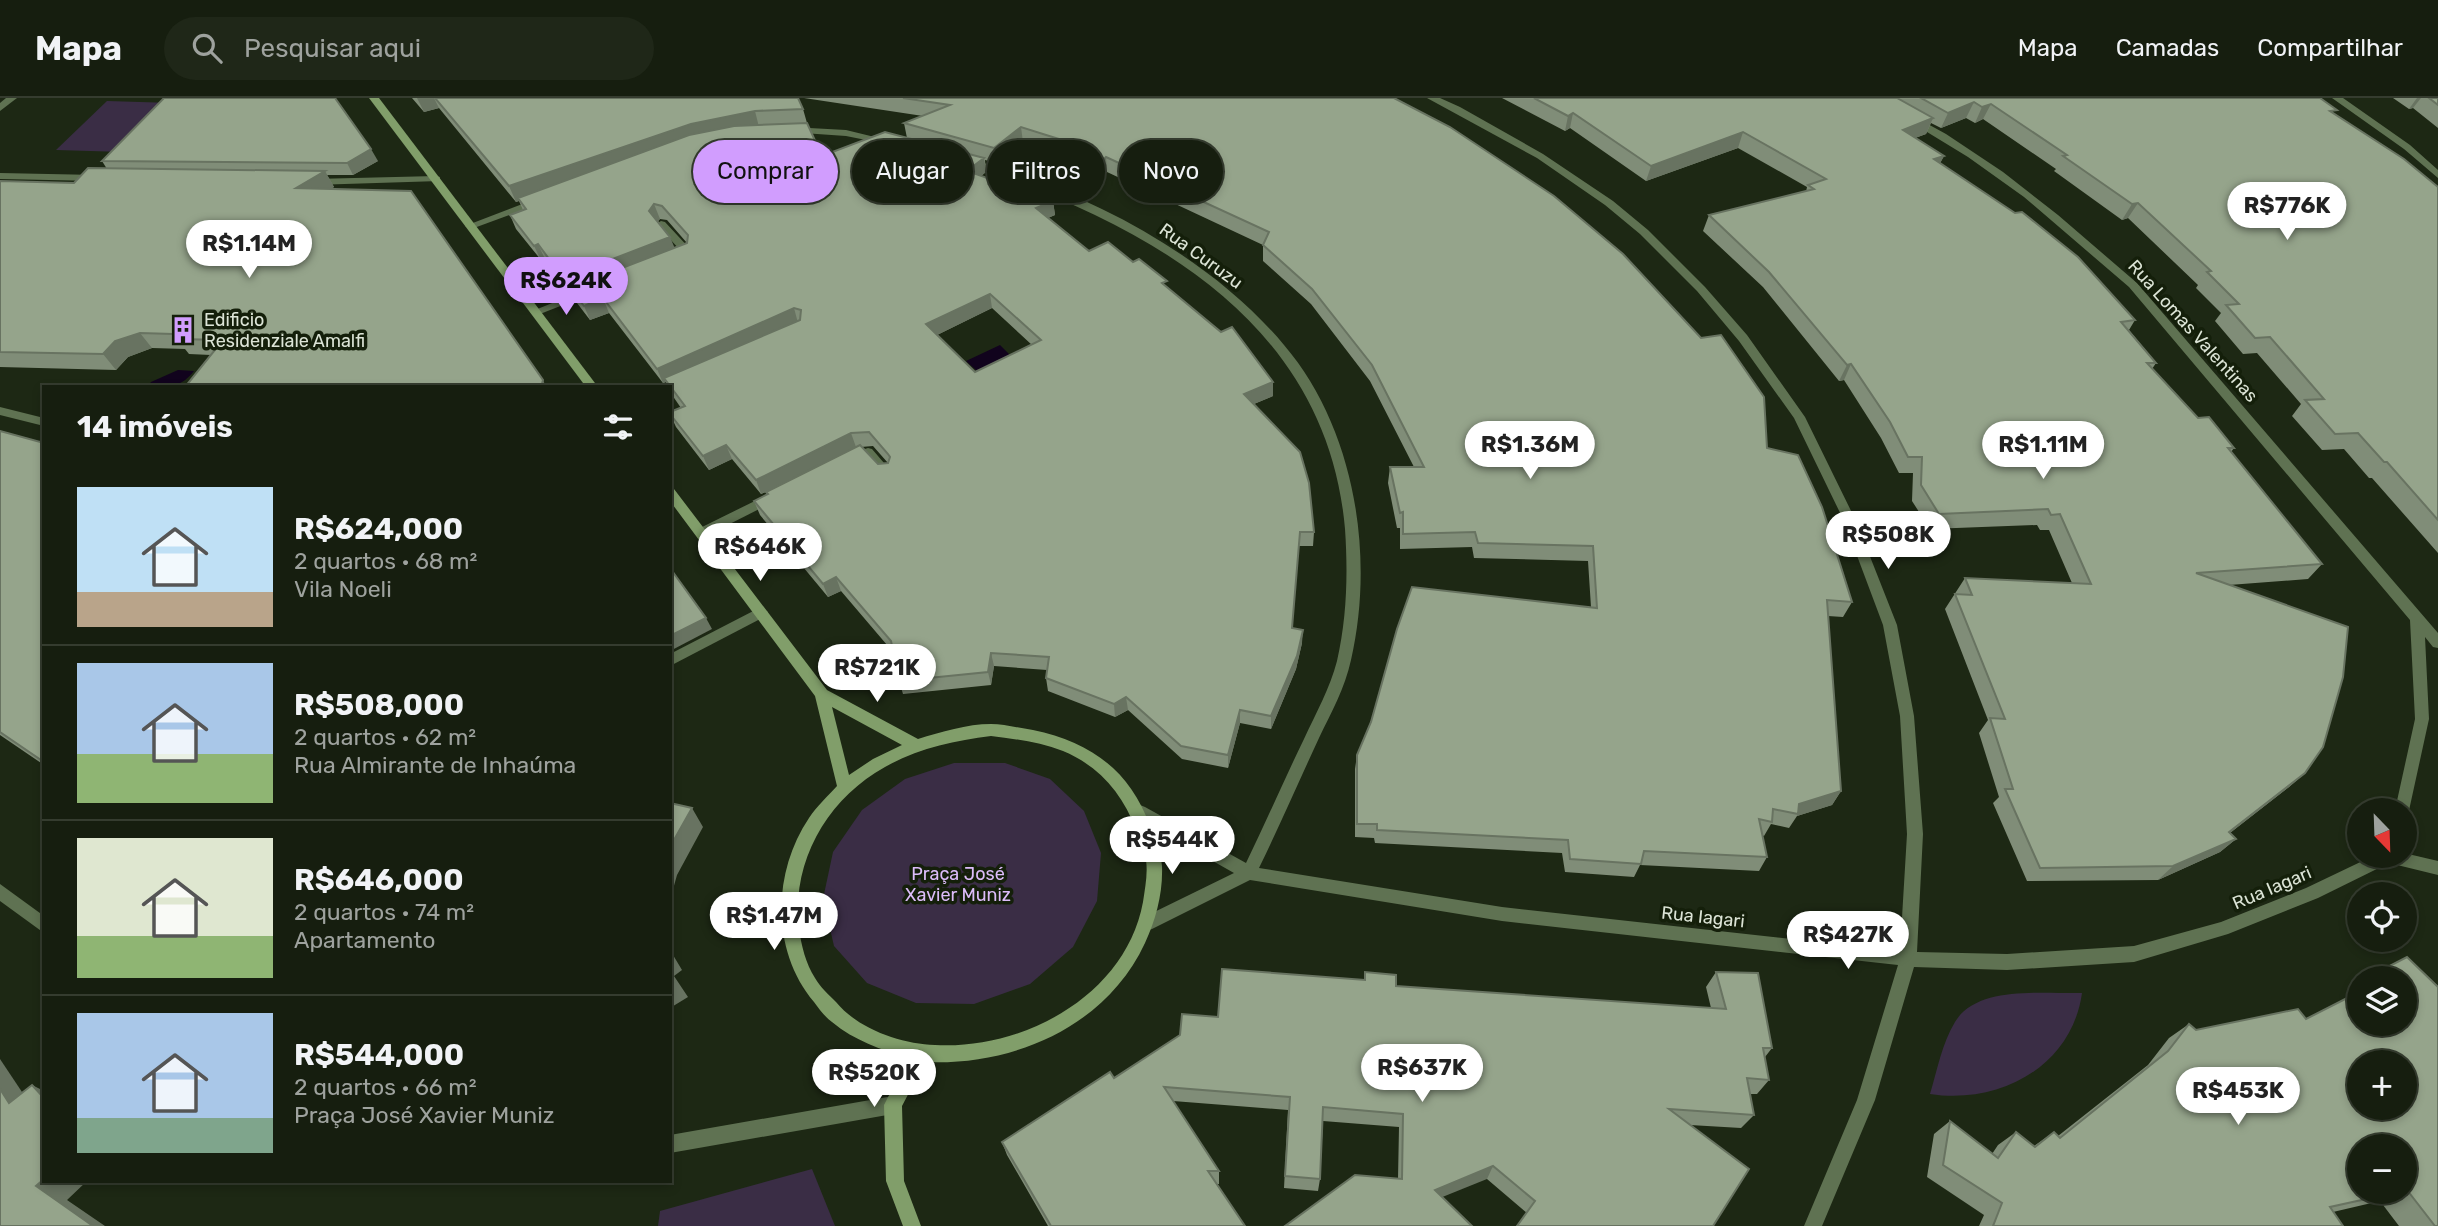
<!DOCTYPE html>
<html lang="pt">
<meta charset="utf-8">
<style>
body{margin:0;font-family:Rubik,sans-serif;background:#1f2718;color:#f1f3f6;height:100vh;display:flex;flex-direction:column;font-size:26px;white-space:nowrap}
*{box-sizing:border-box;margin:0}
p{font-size:23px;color:#9ea29e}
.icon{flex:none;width:38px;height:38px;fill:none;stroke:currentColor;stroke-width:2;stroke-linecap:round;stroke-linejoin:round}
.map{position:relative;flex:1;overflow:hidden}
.sheet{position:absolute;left:42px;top:287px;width:630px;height:798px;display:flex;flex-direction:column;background:#161e0f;border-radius:0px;box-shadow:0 4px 10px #0003,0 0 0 2px #353c2f}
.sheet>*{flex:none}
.banner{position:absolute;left:693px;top:42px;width:665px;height:63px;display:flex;gap:14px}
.needle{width:46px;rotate:157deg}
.tools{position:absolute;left:2347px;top:700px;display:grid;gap:14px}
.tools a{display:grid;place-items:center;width:70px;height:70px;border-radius:50%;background:#161e0f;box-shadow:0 4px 10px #0003,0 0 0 2px #353c2f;font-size:35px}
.price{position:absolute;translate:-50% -60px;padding:0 16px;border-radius:24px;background:#fff;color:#222;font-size:23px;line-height:46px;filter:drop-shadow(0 2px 4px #0008)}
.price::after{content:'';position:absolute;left:50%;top:42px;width:21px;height:16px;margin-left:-10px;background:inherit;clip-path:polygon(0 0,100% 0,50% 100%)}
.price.active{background:#d19dfe;color:#111}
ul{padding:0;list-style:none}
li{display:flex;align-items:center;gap:21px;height:175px;padding:0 35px}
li+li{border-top:2px solid #353c2f}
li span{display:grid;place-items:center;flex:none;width:196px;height:140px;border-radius:0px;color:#555}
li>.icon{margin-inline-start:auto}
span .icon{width:84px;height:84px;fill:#fffc;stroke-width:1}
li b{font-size:30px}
h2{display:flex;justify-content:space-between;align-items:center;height:84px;padding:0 35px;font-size:30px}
.chip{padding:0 24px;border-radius:32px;background:#161e0f;box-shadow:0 4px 10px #0003,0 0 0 2px #353c2f;font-size:24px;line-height:63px}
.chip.active{background:#d19dfe;color:#111}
header{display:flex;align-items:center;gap:42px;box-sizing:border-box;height:98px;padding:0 35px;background:#161e0f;border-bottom:2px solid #353c2f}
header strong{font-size:33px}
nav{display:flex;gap:38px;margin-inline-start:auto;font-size:24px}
.search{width:490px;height:63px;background:#1f2718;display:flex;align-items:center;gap:18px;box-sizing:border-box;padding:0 24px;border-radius:38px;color:#9ea29e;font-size:26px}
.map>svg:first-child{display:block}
</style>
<header>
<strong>Mapa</strong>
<div class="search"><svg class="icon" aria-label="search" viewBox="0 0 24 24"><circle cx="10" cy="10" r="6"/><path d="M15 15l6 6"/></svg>Pesquisar aqui</div>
<nav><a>Mapa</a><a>Camadas</a><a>Compartilhar</a></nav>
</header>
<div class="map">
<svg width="2438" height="1128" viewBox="0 0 2438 1128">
<rect width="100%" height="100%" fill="#1d2814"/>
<!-- green -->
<g fill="#3a2d45">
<path d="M107,3L173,5L124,54L56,52Z"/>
<path d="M954,665H1005L1050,681L1084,713L1101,755L1097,803L1073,849L1030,886L974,906L916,905L867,885L834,848L823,801L833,754L862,712L905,681Z"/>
<path d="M2082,895C2072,968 2000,1007 1930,996C1937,973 1942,945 1955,924C1977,887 2043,896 2082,895Z"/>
<path d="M812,1071L835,1128H658L660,1113Z"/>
</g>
<!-- water -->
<g fill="#11031d">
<path d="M1000,247L1011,258L978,274L966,263Z"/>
<path d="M178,272L194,273C181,290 168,289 147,289L151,284Z"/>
</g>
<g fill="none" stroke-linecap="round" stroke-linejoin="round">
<!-- street -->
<g fill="#5f7252" fill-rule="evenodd">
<path d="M6,0H17L0,13V5Z"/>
<path d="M1427,0H1440L1460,9L1543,56L1613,103L1648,132L1705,189L1747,237L1805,319L1856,423L1897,527L1914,618L1923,736L1917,854L2007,856L2134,848L2221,824L2306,790L2373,758H2404V755L2438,763V777L2389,765L2318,800L2228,836L2134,864L2007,872L1914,869L1875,1002L1822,1128H1804L1857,1002L1898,867L1502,823L1250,782L1152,831L1146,833L1140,831L1138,826L1140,821L1234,775L1135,719L1132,714L1135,709L1140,707L1145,709L1246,765C1266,724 1284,682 1304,641C1316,615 1330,590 1337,563C1347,520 1348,475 1345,431C1327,222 1145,125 966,66V62L970,61C1083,92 1208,156 1284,247C1355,330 1375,458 1351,562C1345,590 1331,615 1319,640C1299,683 1280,727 1259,770L1502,809L1900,853L1907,736L1900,618L1883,527L1844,423L1794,320L1739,243L1697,193L1640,136L1605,107L1537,60Z"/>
<path d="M2332,0H2343L2410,47L2438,72V80L2404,51Z"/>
<path d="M1909,19H1915L1946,36L2003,74L2058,117L2137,185L2438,535V550L2433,549L2425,539L2429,621L2408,717L2404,718V712H2395L2415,621L2410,522L2129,189L2024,99L1968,59L1909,23Z"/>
<path d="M791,29L846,32L891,43L886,46L846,38L788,34V30Z"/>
<path d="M0,75L97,77L102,80L97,83L0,81Z"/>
<path d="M436,78L440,79V83L313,87L308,84L313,81Z"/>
<path d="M538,100L543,103L542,105L474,130L470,131L465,128Z"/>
<path d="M661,123L665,124L691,152V156L684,160H676L675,158L681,153L656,126Z"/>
<path d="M592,189L597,192L596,194L540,216L536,217L530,214Z"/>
<path d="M0,309L44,320V328L0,317Z"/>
<path d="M868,350L872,351L890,372L892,375L890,378H882L866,359L850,364L844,360L846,357Z"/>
<path d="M773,394L777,396L779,399L777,402L706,438L701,440L695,435L696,432Z"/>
<path d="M761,509L768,514L766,518L670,568V556Z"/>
<path d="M0,786L44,818V835L0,803Z"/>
<path d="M893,998L899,1001L902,1007L899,1013L893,1016L670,1055V1037Z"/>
</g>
<!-- secondary -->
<g fill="#819e6a" fill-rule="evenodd">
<path d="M369,0H379L598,289H586Z"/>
<path d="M670,390L674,391L827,592L918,641C941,634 967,626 991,626C1004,626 1019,630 1033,632C1090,644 1130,672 1150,728C1155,741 1161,754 1162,768C1163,795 1156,821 1145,845C1106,929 1013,968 925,964L902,1008L904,1083L921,1128H903L886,1083L884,1007L908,960C880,951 855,943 832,924C825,919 819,911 814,904C771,853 772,775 809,720C817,708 828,698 837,688L815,598L670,403ZM832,609L902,647L873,661L849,677ZM991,638C1015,641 1040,644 1063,653C1099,668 1123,696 1136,732C1139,742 1144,752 1146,762C1148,776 1145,790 1143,804C1126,897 1024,952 935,947C901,946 858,931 836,904C829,897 820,889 815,880C806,866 801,847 799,830C791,764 827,701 885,669C918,650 954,643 991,638Z"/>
</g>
</g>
<!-- wall -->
<g fill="#808d78" fill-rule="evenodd">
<path d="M412,0H798L803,11L807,25L822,58L907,40L904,25L923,18L804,0H1394L1767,350L1852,504L1843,519L1828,518L1841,693L1832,707L1797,718L1789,730L1771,726L1764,738L1762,737L1767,759L1759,773L1640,767L1634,779L1565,774L1562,755L1375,745L1374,740L1355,739V671L1357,657L1591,509L1588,463L1474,460L1472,449L1400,451V430H1397L1388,385L1390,369H1414L1370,283L1311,206L1263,163V147L1107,74L1105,76L1064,58L1023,44L996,65L985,62L986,74L981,78L1053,103L1055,117L1048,120L1089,153L1167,189L1273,284V298L1254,306L1314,434L1313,448H1299L1292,530L1302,545L1296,571L1271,631L1240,625L1228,670L1182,661L1128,612L1115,619L1048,593L1046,580L1047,572L994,568L991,587L903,596L899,583L893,554L841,493L828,499L760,417L754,403L767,397L766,394L761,396L732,361L709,372L676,329L670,316L681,310L670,294V289H668L666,284L663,285L609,215L590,222L577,205L572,194L569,195L545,161L541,162L516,131L510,117L523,112L519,103L516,104L439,10L424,14ZM660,121L667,122L687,145L674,150L657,124ZM992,210L1032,247L975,274L937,237ZM873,348L888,365L878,366L861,349Z"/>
<path d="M1502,0H2320L2334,16L2438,89V455L2372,380H2369L2344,351L2322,352L2292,318L2301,306L2257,255L2243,256L2215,223L2221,215L2196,190L2198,187L2128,120L2122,122L2054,73L2056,71L1983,21L1975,25L1966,20L1941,30L1931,25L1926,36L1915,40L1944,58L1940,65L2135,222L2129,232L2156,265L2152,271L2198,320L2234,350L2231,354L2322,466L2308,481L2229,487L2305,675L2289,689L2230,735L2236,741L2220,754L2158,782L2027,783L1993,705L1999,699L1979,635L1988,622L1945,511L1965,480L2072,485L2049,432H2040L2037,427L1930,431L1912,403L1913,375H1899L1881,340L1844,282L1839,283L1763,189L1703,133L1709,117L1806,94L1807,89L1738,50L1646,83L1570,30L1565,33Z"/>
<path d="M2393,0H2438V30L2413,10L2409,11Z"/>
<path d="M102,63H378L353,77H327L334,89L330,91L411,93L211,257L189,256L185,251L152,250L128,259L116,272L0,269V83L74,85L107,71Z"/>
<path d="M0,333L44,345V667L0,637Z"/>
<path d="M2407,859L2438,1128H2399L2380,1103L2333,1114L2343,1128H1979L1984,1117L1927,1079L1934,1036L1950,1023L1992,1056L1998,1047L2016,1034L2034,1048L2054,1034L2058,1038L2148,967L2169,940L2189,926L2196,932L2306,921L2358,895L2353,890L2359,886V926L2404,880H2367ZM2404,1048V1094H2359Z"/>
<path d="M1365,874L1396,888L1711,910L1706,889L1716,874L1772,950L1765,959L1769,982L1757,996H1749L1754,1017L1741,1030L1690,1027L1527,1115L1487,1081H1398L1399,1029L1323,1023L1320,1081L1318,1093L1284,1090L1288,1012L1173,1003L1219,1073V1086H1216L1245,1128H1048L1007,1057L1002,1044L1218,919L1364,882Z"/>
</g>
<!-- shaded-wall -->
<g fill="#687361">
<path d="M417,0H434L439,10L424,14Z"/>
<path d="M2417,0H2421L2413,10L2409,11Z"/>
<path d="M1974,4L1966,20L1941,30L1948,15Z"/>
<path d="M1991,6L1983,21L1975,25L1982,9Z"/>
<path d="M755,13L759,29L697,41L516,104L509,88L691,26Z"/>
<path d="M1573,15L1570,30L1565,33L1568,18Z"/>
<path d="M1933,20L1926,36L1896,47L1903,32Z"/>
<path d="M1021,29L1023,44L996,65L994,50Z"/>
<path d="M1743,34L1738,50L1646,83L1651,68Z"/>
<path d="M371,51L378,63L353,77L347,65Z"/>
<path d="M1944,58L1936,73L1934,61Z"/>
<path d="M1106,59L1107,74L1105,76L1104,61Z"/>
<path d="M984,60L986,74L970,87L967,73Z"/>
<path d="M325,73L334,89L305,106L296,90Z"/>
<path d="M1053,103L1055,117L1038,124L1036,110Z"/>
<path d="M2138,105L2128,120L2122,122L2132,106Z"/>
<path d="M654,106L660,121L654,128L649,113Z"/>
<path d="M670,139L676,153L570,190L572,194L569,195L563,180Z"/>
<path d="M538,146L545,161L541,162L534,148Z"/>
<path d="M990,196L992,210L929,241L926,226Z"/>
<path d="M603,200L609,215L590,222L584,208Z"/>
<path d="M794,210L798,225L664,280L666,284L663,285L657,271Z"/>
<path d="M140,235L152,250L128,259L116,272L103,256L115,243Z"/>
<path d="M1851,266L1844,282L1839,283L1847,267Z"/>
<path d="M543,282L546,289H541Z"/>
<path d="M1273,284V298L1244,310V296Z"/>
<path d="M851,335L856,349L761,396L756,382Z"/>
<path d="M726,347L732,361L709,372L703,358Z"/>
<path d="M836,479L841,493L828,499L823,486Z"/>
<path d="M706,520L712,531L670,553V538Z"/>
<path d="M1303,532L1302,545L1296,571L1271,631V618Z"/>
<path d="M991,555L994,568L991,587L988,574Z"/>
<path d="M1126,599L1128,612L1115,619L1114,606Z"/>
<path d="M1240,612V625L1228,670V657Z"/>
<path d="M2305,675L2289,689L2213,748L2229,734Z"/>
<path d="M1841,693L1832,707L1797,718L1799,706Z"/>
<path d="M692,710L703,729L677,777L670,802V749Z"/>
<path d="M2236,741L2220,754L2158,782L2173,768Z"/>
<path d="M670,852L682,872L674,878L688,899L670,910Z"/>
<path d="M0,961L40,1021L9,1005L0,991Z"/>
<path d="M32,987L44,993V1000Z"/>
<path d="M1493,1068L1487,1081L1430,1104L1435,1092Z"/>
<path d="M44,1081V1083H87L67,1102L105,1128H93L36,1088Z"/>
</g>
<!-- building -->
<g fill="#95a48b" stroke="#687361" stroke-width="2" fill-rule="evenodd">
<path d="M164,0H335L371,51L347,65L102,63Z"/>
<path d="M435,0H798L803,11L755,13L691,26L509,88Z"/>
<path d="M903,0H1394L1450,29L1554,98L1623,156L1701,240L1721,237L1764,299L1767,350L1798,357L1822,409L1852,504L1827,502L1841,693L1799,706L1798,716L1773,711L1772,724L1759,721L1767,759L1644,753L1641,766L1570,761L1568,742L1377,732V726H1357V657L1371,624L1397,531L1412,489L1597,510L1593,448L1478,445L1475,434L1403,436V414L1400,415L1390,369H1424L1372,267L1312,191L1263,147L1269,134L1106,59L1104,61L1062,42L1021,29L994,50L904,25L950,7Z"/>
<path d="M1534,0H1897L1933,20L1903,32L1944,58L1934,61L2015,115L2022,114L2078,159L2135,222L2121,224L2156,265H2147L2198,320L2209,319L2234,350H2228L2322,466L2196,475L2348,529L2343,579L2323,649L2305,675L2229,734L2236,741L2173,768L2040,770L2005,691H2013L1990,620L2005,621L1955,496L1972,497L1965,480L2091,486L2060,416L2051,417L2048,411L1939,416L1921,387L1922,359H1908L1890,324L1851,266L1847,267L1769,174L1709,117L1814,91L1808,87L1826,81L1743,34L1651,68L1573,15L1568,18Z"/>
<path d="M1921,0H2320L2337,12L2330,13L2404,61L2438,89V422L2387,364H2384L2358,335L2335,336L2305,302L2324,301L2270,239L2255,240L2226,207L2239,206L2207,174L2211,173L2138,105L2132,106L2063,58L2067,57L1991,6L1982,9L1974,4L1948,15Z"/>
<path d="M2429,0H2438V7Z"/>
<path d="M807,25L822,58L885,34L984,60L967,73L1053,103L1036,110L1089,153L1108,144L1133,164L1139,161L1167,183L1162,185L1221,234L1232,229L1273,284L1244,296L1300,354L1309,385L1314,434H1300L1292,530L1303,532L1297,558L1271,618L1240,612L1228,657L1181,648L1126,599L1114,606L1046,580L1049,559L991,555L988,574L899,583L891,543L836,479L823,486L754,403L768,396L766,394L860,347L878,366L888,365L890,359L888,356L869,334L851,335L756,382L726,347L703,358L670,316V314L685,308L664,280L800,222L801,212L794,210L657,271L603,200L584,208L570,190L687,145L688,137L662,108L654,106L649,113L670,139L563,180L538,146L534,148L510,117L526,111L518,100L689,37L734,28ZM990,196L1041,242L975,274L926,226Z"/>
<path d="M88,70L325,73L296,90L411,93L543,282L541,289H185L223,242L178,241L173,236L140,235L115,243L103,256L0,254V83L74,85Z"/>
<path d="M0,333L44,345V664L0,634Z"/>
<path d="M670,470L706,520L670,538Z"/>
<path d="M670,705L692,710L670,749Z"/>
<path d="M2407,859L2438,889V1128H2435L2407,1092H2404V1048H2359V1094H2398L2330,1109L2343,1128H1993L2002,1105L1943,1067L1950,1023L1998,1060L2016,1034L2035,1049L2054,1034L2060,1040L2168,953L2189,926L2196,932L2298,911L2306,921L2359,894V926H2404V880H2382L2376,875ZM2359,964H2404V1010H2359Z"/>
<path d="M1222,871L1365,882V874L1396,877V888L1726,911L1716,874L1758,875L1772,950H1763L1769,982L1747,980L1754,1017L1669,1011L1749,1071L1713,1128H1517L1535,1103L1493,1068L1435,1092L1472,1128H1285L1355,1077L1402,1081L1403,1016L1323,1009L1320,1081L1285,1078L1290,999L1164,989L1219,1073H1208L1245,1128H1051L1002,1044L1110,974L1114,980L1180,937L1182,916L1218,919Z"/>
<path d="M670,875L675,883L670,886Z"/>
<path d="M32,987L44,1000V1081L36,1088L93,1128H0V991L9,1005Z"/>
</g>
<!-- icons -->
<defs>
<symbol id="building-bare" viewBox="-9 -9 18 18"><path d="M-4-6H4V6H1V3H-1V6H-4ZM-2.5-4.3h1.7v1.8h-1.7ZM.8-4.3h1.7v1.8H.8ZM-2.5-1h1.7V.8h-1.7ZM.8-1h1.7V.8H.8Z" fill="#d19dfe" stroke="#141f0a" stroke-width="2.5" paint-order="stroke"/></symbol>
</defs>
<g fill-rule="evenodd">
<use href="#building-bare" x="164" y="213" width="38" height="38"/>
</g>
<g text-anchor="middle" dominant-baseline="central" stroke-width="7" stroke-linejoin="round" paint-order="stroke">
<!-- street labels -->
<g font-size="18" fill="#dce4d6" stroke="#141f0a">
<text transform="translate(1201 158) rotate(36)">Rua Curuzu</text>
<text transform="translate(2193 233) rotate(48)">Rua Lomas Valentinas</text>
<text transform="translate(2272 790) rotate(-23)">Rua Iagari</text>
<text transform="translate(1703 819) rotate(6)">Rua Iagari</text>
</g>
<!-- poi labels -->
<g font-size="18" fill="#dce4d6" stroke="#141f0a" text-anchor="start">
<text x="204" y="222">Edificio<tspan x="204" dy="21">Residenziale Amalfi</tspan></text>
</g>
<!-- park labels -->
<g font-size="18" fill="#dcbcf9" stroke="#141f0a">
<text x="958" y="776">Praça José<tspan x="958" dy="21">Xavier Muniz</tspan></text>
</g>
</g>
</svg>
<div class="tools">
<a><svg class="needle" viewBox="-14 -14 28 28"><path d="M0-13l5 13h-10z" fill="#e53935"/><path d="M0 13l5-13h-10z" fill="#9ea29e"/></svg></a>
<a><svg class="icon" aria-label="locate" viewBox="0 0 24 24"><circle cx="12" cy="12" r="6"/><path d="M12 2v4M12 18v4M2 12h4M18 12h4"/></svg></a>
<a><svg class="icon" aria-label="layers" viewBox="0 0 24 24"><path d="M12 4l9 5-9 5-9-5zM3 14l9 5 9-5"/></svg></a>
<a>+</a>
<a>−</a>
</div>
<b class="price" style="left:2287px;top:144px">R$776K</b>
<b class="price" style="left:249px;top:182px">R$1.14M</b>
<b class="price active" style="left:566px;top:219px">R$624K</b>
<b class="price" style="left:1530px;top:383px">R$1.36M</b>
<b class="price" style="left:2043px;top:383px">R$1.11M</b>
<b class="price" style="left:1888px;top:473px">R$508K</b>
<b class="price" style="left:760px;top:485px">R$646K</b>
<b class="price" style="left:877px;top:606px">R$721K</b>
<b class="price" style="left:1172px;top:778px">R$544K</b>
<b class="price" style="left:774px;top:854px">R$1.47M</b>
<b class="price" style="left:1848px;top:873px">R$427K</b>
<b class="price" style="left:1422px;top:1006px">R$637K</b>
<b class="price" style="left:874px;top:1011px">R$520K</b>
<b class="price" style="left:2238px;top:1029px">R$453K</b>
<div class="banner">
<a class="chip active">Comprar</a>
<a class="chip">Alugar</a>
<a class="chip">Filtros</a>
<a class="chip">Novo</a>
</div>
<section class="sheet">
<h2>14 imóveis<svg class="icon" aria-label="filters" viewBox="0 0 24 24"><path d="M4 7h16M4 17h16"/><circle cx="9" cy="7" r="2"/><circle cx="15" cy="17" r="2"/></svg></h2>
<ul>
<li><span style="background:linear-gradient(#bfe0f5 75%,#b9a48a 0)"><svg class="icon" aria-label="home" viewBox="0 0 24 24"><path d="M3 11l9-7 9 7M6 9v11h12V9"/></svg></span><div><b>R$624,000</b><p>2 quartos · 68 m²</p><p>Vila Noeli</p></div></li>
<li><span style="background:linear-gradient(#a9c7e8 65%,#8fb573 0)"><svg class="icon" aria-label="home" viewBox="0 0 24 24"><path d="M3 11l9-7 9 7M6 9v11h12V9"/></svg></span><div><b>R$508,000</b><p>2 quartos · 62 m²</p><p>Rua Almirante de Inhaúma</p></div></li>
<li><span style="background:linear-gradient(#dfe7d0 70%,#8fb573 0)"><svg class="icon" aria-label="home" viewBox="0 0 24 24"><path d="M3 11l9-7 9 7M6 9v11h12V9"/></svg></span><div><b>R$646,000</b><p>2 quartos · 74 m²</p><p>Apartamento</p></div></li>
<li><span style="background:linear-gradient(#a9c7e8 75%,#7fa58c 0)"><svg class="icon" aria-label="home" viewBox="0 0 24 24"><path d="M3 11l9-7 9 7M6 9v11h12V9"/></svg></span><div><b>R$544,000</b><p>2 quartos · 66 m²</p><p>Praça José Xavier Muniz</p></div></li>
</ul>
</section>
</div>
